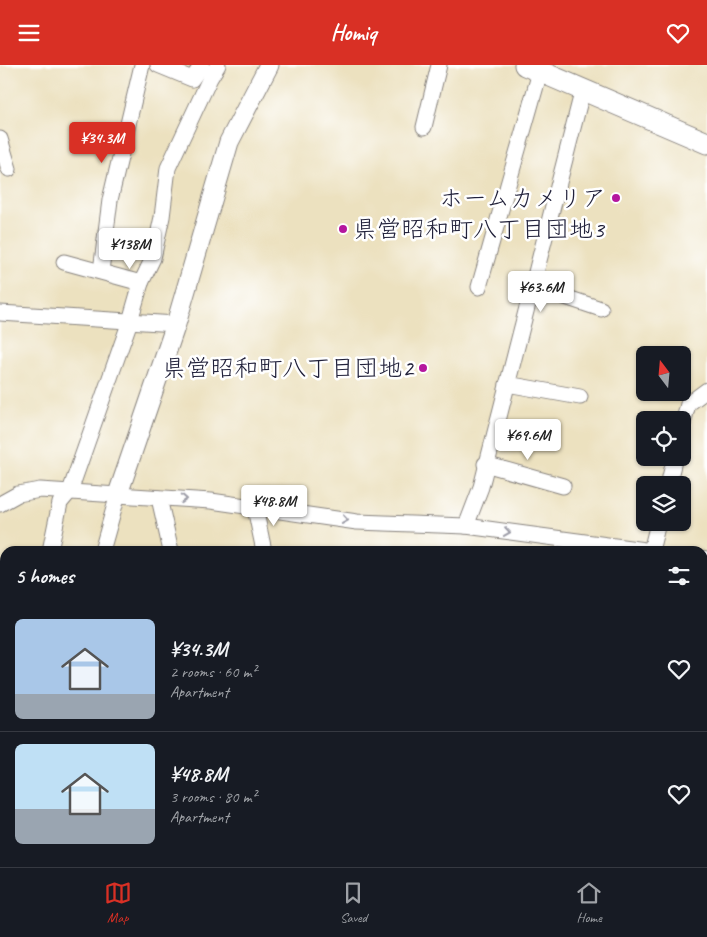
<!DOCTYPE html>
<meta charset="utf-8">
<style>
body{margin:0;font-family:Caveat,"Klee One",sans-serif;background:#20242c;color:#f1f3f6;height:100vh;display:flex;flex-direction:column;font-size:19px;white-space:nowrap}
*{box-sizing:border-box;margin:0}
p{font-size:16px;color:#9ea1a6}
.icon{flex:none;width:28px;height:28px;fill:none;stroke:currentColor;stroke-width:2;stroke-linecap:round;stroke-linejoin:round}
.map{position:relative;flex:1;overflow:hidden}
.sheet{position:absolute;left:0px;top:481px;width:708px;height:321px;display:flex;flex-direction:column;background:#171b24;border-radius:15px 15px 0 0;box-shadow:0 1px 4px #0004}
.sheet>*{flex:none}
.needle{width:32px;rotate:344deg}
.tools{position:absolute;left:636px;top:281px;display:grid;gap:10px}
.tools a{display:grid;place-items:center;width:55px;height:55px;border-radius:8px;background:#171b24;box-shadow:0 1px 4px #0004;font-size:25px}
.price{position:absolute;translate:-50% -42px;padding:0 11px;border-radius:5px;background:#fff;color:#222;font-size:16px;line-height:32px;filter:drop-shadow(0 1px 2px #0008)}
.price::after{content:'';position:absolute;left:50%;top:30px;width:15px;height:11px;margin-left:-8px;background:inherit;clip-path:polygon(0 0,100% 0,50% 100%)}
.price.selected{background:#d93025;color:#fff}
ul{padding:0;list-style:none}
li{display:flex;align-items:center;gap:15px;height:125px;padding:0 15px}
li+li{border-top:1px solid #363941}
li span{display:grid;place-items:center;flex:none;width:140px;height:100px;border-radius:8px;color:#555}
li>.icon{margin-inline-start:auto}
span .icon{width:60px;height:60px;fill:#fffc;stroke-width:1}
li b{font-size:21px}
h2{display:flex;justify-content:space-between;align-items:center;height:60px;padding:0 15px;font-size:21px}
header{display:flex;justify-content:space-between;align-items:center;height:65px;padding:0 15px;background:#d93025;color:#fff;font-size:22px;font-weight:600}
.dock{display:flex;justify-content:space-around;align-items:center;height:70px;border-top:1px solid #363941;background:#171b24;font-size:14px;color:#9ea1a6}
.dock a{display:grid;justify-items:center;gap:2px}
.dock .selected{color:#d93025}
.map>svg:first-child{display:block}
</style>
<header><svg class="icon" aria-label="menu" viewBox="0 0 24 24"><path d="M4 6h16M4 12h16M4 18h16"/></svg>Homiq<svg class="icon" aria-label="heart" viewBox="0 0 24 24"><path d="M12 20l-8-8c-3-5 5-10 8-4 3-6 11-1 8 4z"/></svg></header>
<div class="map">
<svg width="707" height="802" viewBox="0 0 707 802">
<rect width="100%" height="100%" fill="#fff"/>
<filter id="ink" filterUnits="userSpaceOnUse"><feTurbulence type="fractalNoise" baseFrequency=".02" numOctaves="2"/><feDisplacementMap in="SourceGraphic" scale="10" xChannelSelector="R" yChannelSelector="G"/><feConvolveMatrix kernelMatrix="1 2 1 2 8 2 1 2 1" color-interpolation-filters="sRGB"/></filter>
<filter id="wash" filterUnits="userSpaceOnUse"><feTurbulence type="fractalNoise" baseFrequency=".0096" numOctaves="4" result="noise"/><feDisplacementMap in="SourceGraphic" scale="20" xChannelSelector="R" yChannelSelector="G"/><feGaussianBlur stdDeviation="1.12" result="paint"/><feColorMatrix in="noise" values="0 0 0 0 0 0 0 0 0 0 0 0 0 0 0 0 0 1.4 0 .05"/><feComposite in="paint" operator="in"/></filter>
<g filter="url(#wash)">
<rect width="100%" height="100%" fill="#ece1bf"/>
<!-- green -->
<path fill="#9cc16c" stroke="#5f7254" d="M707,718V802H437V798H702L703,719Z"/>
</g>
<g filter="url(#ink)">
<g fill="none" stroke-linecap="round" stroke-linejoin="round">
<defs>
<g id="minor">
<path d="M158,0L192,14L202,0"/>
<path d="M424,62L439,0"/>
<path d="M0,74L9,104"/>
<path d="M64,197L141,218"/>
<path d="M101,206L110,135L142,0"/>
<path d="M532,221L601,244"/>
<path d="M479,222L540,7"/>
<path d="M0,248L176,259"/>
<path d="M507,319L580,332"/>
<path d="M682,363L688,339L707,325"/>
<path d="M485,399L563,421"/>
<path d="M668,420L675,392"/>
<path d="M159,433L171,486"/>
<path d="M0,439L18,429L40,425L211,436L357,457L466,461L652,486"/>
<path d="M255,443L264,486"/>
<path d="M466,461L481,422L583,24"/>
<path d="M50,486L60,438L70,426L130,256L141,218L153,193L162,152L168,103L210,13L218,0"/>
<path d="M102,486L118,429"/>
<path d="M651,486L658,458"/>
<path d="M702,493L707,494"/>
<path d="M0,677L5,673"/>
<path d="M148,798L149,802"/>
<path d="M241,798L242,802"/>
<path d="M330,798L332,802"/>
</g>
<path id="tertiary" d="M118,429L176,259L229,77L269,0"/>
<path id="secondary" d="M525,0L707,78"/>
</defs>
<!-- minor casing -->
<use href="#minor" stroke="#87827d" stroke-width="17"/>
<!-- tertiary casing -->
<use href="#tertiary" stroke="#87827d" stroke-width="21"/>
<!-- secondary casing -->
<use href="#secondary" stroke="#87827d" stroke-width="23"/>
<!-- minor -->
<use href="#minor" stroke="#fff" stroke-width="15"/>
<!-- tertiary -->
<use href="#tertiary" stroke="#fff" stroke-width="19"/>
<!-- secondary -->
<use href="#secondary" stroke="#fff" stroke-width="21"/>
</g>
<!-- one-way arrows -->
<defs><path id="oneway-chevron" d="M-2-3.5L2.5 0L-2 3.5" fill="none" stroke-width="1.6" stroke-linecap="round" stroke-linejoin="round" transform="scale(1.25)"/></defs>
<g stroke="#9c9ca7">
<use href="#oneway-chevron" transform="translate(184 434) rotate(3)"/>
<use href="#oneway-chevron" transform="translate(345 455) rotate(8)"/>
<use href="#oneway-chevron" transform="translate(507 467) rotate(8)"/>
</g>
</g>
<!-- markers -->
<g fill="#b5179e" stroke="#fff" stroke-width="2">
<circle cx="616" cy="133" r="5"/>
<circle cx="343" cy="164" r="5"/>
<circle cx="423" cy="303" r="5"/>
</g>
<g text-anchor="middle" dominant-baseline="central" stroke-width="5" stroke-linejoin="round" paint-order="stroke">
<!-- poi labels -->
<g font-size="24" fill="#22223b" stroke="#fff" text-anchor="end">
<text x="606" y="133">ホームカメリア</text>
<text x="353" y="164" text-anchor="start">県営昭和町八丁目団地3</text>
<text x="413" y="303">県営昭和町八丁目団地2</text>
</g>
</g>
</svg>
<div class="tools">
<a><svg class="needle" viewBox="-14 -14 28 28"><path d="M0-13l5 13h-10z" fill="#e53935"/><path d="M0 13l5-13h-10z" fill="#9ea1a6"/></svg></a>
<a><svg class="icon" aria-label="locate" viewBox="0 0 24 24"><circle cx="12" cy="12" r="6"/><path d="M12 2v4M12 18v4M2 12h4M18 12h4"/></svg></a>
<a><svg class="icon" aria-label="layers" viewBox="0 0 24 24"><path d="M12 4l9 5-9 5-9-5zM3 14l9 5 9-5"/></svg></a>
</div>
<b class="price selected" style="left:102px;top:99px">¥34.3M</b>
<b class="price" style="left:130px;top:205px">¥138M</b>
<b class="price" style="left:541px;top:248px">¥63.6M</b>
<b class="price" style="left:528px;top:396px">¥69.6M</b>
<b class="price" style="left:274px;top:462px">¥48.8M</b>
<section class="sheet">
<h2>5 homes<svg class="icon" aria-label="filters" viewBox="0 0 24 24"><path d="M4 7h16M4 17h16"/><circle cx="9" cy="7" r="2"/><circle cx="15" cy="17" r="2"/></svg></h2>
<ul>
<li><span style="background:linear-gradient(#a9c7e8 75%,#9aa5b1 0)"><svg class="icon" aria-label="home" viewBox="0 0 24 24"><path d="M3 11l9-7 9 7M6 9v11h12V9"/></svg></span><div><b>¥34.3M</b><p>2 rooms · 60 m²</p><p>Apartment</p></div><svg class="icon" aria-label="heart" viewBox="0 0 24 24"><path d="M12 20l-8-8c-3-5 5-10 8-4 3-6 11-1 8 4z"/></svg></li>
<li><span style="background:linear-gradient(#bfe0f5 65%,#9aa5b1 0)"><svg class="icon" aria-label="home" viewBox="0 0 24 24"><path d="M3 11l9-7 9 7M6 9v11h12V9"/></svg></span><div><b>¥48.8M</b><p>3 rooms · 80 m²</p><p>Apartment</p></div><svg class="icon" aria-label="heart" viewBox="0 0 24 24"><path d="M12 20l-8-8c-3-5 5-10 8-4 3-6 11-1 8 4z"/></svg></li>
</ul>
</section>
</div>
<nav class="dock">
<a class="selected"><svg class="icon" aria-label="map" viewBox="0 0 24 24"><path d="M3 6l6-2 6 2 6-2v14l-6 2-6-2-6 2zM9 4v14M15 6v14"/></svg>Map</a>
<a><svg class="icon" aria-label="saved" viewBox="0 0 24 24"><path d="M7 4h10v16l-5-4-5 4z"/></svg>Saved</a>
<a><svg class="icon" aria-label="home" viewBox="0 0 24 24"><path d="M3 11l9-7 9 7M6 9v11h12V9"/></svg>Home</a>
</nav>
